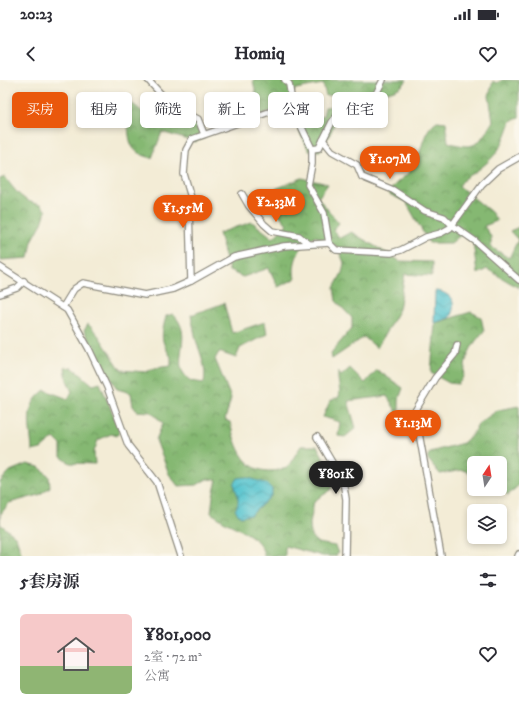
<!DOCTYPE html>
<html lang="zh">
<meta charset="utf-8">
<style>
body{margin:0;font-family:"IM FELL DW Pica","Noto Serif SC",serif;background:#f7f7f7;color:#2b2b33;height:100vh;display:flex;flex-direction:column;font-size:15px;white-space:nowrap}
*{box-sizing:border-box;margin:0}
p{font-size:13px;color:#7c7c81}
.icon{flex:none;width:22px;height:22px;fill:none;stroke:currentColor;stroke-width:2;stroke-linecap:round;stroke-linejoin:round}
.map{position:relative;height:476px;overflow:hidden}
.side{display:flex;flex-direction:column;background:#fff;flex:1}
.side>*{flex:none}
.guide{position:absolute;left:12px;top:12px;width:495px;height:36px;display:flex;gap:8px}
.needle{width:26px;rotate:12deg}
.tools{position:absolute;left:467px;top:376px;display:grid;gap:8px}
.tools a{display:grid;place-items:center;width:40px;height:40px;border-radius:6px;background:#fff;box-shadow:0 2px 6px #0003;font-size:20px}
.price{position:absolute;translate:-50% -34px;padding:0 9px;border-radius:14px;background:#ea580c;color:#fff;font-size:13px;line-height:26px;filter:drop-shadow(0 1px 2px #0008)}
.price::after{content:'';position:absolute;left:50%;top:24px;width:12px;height:9px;margin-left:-6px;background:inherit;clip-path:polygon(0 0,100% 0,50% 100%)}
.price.active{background:#222;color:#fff}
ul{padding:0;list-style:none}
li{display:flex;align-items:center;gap:12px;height:100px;padding:0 20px}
li span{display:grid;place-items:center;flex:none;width:112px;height:80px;border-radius:6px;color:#555}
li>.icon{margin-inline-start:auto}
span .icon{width:48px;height:48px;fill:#fffc;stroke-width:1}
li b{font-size:17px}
h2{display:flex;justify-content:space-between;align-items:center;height:48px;padding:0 20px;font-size:17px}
.chip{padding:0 14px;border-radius:6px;background:#fff;box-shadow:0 2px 6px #0003;font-size:14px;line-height:36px}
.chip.active{background:#ea580c;color:#fff}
.status{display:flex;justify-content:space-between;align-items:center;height:28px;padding:0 20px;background:#fff;direction:ltr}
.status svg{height:11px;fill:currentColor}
header{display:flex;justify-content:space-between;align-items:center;height:52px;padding:0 20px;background:#fff;font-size:18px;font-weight:800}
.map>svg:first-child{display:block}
</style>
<div class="status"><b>20:23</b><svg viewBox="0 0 49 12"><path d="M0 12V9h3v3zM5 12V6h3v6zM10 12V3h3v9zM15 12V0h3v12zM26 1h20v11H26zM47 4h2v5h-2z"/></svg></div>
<header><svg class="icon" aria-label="back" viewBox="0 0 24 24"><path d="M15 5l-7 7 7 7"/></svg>Homiq<svg class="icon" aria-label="heart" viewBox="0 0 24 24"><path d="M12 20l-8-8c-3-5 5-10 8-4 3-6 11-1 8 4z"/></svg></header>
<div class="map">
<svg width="519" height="476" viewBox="0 0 519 476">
<defs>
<pattern id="forest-crowns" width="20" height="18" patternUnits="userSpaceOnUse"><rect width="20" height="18" fill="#85b872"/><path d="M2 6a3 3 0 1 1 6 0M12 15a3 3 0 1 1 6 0" fill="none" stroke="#6d965e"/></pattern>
<pattern id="water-waves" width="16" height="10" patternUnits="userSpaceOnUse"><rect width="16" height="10" fill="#57c4cf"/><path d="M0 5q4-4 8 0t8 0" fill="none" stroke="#489fa8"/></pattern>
</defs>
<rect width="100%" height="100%" fill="#fbf7ec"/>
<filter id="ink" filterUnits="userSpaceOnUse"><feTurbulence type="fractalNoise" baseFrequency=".025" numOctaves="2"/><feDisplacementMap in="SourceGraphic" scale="8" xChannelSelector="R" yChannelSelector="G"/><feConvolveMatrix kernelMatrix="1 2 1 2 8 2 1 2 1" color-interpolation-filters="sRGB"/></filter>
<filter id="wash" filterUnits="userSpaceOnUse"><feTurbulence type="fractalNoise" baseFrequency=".012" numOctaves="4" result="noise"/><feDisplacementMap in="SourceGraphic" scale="16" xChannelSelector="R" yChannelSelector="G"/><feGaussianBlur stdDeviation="0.9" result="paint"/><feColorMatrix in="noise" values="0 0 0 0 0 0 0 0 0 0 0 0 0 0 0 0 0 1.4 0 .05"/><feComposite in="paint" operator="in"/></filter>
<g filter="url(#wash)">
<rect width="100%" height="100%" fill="#f3ecd6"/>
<!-- forest -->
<g fill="url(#forest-crowns)" stroke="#58724e" fill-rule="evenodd">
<path d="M253,0H407C397,18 362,11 346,22C334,31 337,40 331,52C328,58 324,64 320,71H309L295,43L323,36L325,27L340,26L337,14L326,16L323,4L296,9L284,26L258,36L259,30Z"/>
<path d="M503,0H519V38L511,41C504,63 498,75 478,90C470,97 466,95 459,106L491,132L497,141L484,146L491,157V167L509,178L518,160L510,151L519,147V208L487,189L477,194L473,161L462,154L451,163H429L406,122L389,114C393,102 406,98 413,87C424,72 420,53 437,41L446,42L448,62C476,71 478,65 493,41L489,16L493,1L496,3Z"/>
<path d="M128,22C137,25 143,34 151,39C180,29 190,31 205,58L195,62L162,52L152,78C148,77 141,75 137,72C129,66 129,55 128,46C128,37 120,30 128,22Z"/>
<path d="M5,97C16,112 23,122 41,125L46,131L42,143L32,161L29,178L0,180V99Z"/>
<path d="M302,98L328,104L318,118L339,143L333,150L340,158L351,152L400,181L432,182V196L405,194L399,229L377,268L364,257L332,279L331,273L352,248V238L336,221L334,208L342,193L344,183L338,167L315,156C300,164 291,182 295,199L278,207L269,188L243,197L229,191L219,153L252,142L273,158L287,144L267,120L268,112Z"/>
<path d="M224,223L232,253L265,242L267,254L240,268L236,278L219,272L215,279L231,318L225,340L230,342C237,374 249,400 287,388L301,366H317L330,389L334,401L331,410L314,421L310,443L311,457L318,463L335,466L338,473L336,476H323L285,466V476H264C262,459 245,452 231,445C224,442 218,437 211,433L213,416L217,400L207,399L197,405L178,406L169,394L156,360L163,343L151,332L137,331L133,326L131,313L117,309L84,251L88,244L98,255L121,290L146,292L155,288L171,286V277C160,260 161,256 166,236L173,234C191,253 178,268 181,288C182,292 187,298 190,301L204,303C207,287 201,276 196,260C194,252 193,243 191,235ZM272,415L251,435L239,424V419Z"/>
<path d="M471,232L481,237L484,251C476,260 469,269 466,281C464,291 465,297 458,304L449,303L431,293L435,243Z"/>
<path d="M65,287L73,288L93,305L100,303L120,351L117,356L111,354L98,360L94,372L95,384L70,383L61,377V365L54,358L41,369L32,371C31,346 22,327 45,310L68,319L72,312L67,300Z"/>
<path d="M350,288L365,303L377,290L403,308L399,319V336L387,316L348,321L356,348L345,357L338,356L340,342L323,337L330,321L339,317C341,308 337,301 338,291L341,296Z"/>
<path d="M519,326V405L508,415L500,408V383H474V395L463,390L440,394L427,378L430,372L463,363L472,355L478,344L498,330Z"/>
<path d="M27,384L39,387L49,396L50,407L39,415L9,423L0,435V444V402L10,391Z"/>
<path d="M0,444L16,457L22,476H0Z"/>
</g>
<!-- water -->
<g fill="url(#water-waves)" stroke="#41787d">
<path d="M435,211C451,212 459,224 449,238L434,243Z"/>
<path d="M245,397L266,403L272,409V415L251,435L240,437L235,430C241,421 237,414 234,404L238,398Z"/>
</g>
</g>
<g filter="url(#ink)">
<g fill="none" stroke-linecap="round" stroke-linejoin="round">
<defs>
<g id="minor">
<path d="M148,0L172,26L198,39L204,54"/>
<path d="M285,0L289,4L293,29L312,69V84L308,105L324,133L329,163L336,170L391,173L401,170L426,157L441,153L450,148L482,104L498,89L519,77"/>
<path d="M293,29L272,31L192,59L186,70L184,94L192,121L189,126L191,201L234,177L284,166L329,163"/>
<path d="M323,60L332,71L357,85L362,97L393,110L425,131L444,137L452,145L475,161L519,200"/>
<path d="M312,69L319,68L332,42L347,23L376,14L383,0"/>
<path d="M242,114L249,126L264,144L272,151L299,156L309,164"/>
<path d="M0,187L67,230L89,269L107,307L128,365L157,402L181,476"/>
<path d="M0,214L17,208L24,201"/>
<path d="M63,227L74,209L83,203L145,215L173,209L191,201"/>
<path d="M317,357L343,401L346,419L345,476"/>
<path d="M441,476L415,331L435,298L455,274L457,265"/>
<path d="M518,476L519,474"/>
</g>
</defs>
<!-- minor casing -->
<use href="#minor" stroke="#8f8c80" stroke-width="8"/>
<!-- minor -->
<use href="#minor" stroke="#fff" stroke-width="5.5"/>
</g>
</g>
</svg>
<div class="tools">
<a><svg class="needle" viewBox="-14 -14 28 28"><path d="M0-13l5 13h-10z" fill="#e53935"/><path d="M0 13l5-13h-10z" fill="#7c7c81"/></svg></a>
<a><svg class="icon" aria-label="layers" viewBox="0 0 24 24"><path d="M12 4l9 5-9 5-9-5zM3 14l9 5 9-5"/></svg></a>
</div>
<b class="price" style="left:390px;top:100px">¥1.07M</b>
<b class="price" style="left:276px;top:143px">¥2.33M</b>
<b class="price" style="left:183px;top:149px">¥1.55M</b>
<b class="price" style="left:413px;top:364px">¥1.13M</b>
<b class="price active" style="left:336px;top:415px">¥801K</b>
<div class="guide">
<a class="chip active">买房</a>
<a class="chip">租房</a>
<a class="chip">筛选</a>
<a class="chip">新上</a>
<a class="chip">公寓</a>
<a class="chip">住宅</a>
</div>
</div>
<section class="side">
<h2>5套房源<svg class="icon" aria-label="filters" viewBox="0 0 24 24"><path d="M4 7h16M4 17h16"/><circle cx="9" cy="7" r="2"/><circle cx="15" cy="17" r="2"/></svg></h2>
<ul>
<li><span style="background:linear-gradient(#f6c9c9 65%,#8fb573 0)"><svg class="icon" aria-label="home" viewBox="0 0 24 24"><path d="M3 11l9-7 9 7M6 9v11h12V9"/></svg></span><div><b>¥801,000</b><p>2室 · 72 m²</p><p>公寓</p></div><svg class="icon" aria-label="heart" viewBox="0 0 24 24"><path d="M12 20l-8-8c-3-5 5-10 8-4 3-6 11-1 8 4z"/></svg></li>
</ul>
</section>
